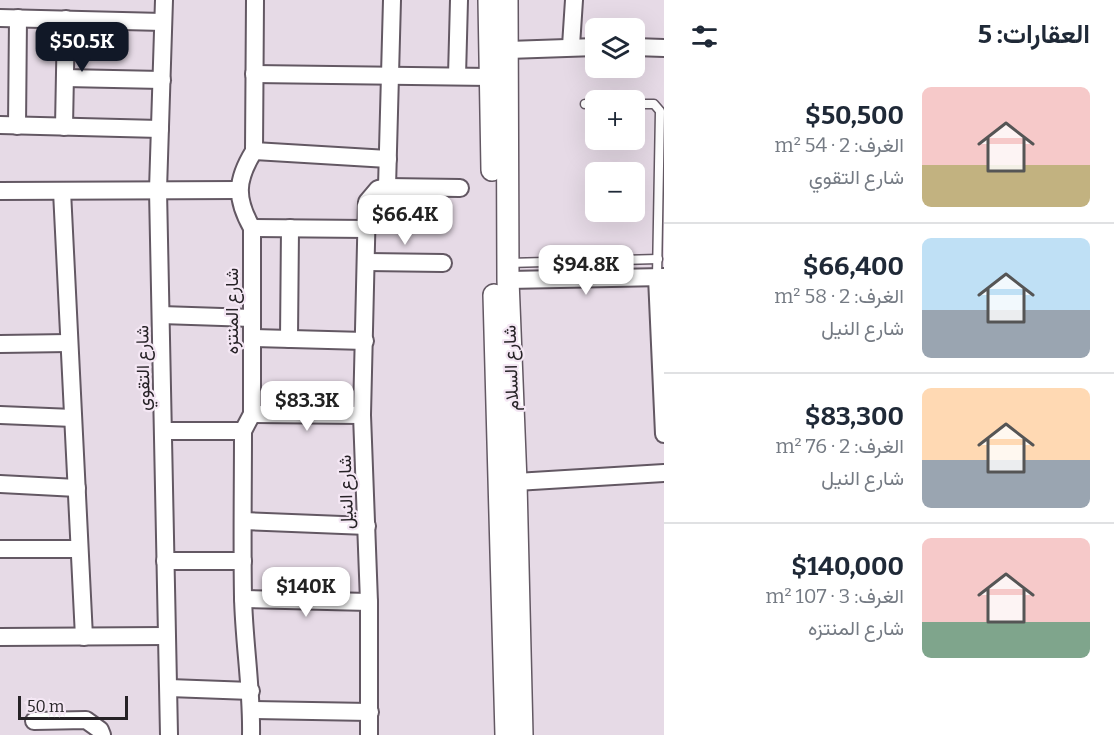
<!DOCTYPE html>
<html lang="ar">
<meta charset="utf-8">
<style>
body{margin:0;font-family:Bitter,Vazirmatn,serif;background:#f2f2f3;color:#1f2937;direction:rtl;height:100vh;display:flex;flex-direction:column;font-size:22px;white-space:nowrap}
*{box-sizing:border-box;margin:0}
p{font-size:20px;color:#747a83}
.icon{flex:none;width:33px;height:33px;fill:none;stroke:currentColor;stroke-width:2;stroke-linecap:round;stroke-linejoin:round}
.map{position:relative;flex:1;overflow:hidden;direction:ltr}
.drawer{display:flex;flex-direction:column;background:#fff;width:450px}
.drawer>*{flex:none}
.controls{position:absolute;left:585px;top:18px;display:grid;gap:12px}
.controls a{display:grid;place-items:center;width:60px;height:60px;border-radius:9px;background:#fff;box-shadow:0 6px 24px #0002;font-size:30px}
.scale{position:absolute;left:18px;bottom:15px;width:110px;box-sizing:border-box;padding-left:6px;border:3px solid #262226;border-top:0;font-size:16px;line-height:21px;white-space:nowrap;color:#262226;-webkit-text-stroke:4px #f4e7f4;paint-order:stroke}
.price{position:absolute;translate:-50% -51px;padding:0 14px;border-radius:12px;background:#fff;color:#222;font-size:20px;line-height:39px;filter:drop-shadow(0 2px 3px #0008)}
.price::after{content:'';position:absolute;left:50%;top:36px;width:18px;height:14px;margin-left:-9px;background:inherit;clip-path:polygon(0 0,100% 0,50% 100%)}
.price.selected{background:#111827;color:#fff}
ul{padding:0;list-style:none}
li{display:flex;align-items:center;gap:18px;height:150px;padding:0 24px}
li+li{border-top:2px solid #e0e1e3}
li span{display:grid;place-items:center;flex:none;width:168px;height:120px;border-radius:9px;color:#555}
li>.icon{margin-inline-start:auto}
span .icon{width:72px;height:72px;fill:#fffc;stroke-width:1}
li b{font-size:26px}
h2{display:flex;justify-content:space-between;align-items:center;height:72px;padding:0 24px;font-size:26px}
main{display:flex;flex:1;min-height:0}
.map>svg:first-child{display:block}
</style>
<main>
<section class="drawer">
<h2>العقارات: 5<svg class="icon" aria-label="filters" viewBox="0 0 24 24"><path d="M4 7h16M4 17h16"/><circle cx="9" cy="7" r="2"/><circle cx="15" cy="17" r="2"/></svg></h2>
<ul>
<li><span style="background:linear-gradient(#f6c9c9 65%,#c2b280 0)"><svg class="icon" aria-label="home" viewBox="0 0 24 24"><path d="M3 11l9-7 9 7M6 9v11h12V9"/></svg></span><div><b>$50,500</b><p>الغرف: 2 · 54 m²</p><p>شارع التقوي</p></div></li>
<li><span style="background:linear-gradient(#bfe0f5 60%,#9aa5b1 0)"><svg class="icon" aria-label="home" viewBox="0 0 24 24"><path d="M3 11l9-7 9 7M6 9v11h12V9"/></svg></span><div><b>$66,400</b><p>الغرف: 2 · 58 m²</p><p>شارع النيل</p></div></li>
<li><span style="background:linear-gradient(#ffd9b3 60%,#9aa5b1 0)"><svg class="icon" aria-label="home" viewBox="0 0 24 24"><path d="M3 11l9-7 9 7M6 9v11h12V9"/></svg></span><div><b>$83,300</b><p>الغرف: 2 · 76 m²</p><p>شارع النيل</p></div></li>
<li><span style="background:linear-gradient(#f6c9c9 70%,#7fa58c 0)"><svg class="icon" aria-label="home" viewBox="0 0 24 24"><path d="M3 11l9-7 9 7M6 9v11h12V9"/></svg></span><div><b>$140,000</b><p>الغرف: 3 · 107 m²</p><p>شارع المنتزه</p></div></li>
</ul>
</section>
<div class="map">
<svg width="664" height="735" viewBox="0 0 664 735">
<rect width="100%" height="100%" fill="#e6dae6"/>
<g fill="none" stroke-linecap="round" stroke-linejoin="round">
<defs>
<g id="service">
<path d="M585,104H596"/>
<path d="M634,104H654L660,111L657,277"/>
<path d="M508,263L658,259"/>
</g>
<g id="minor">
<path d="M164,0L158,190L169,735"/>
<path d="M0,18L163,22"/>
<path d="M571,46L574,0"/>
<path d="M634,47L664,48"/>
<path d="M505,50L596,47"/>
<path d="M254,74L490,77"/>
<path d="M457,76L459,0"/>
<path d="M65,78L162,80"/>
<path d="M0,125L160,129"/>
<path d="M17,126L18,18"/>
<path d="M64,127L66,19"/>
<path d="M254,151L388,159"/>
<path d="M387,187L392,0"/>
<path d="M0,191L239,190"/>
<path d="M62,191L84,637"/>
<path d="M252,228L367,229"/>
<path d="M367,262L443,263"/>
<path d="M657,277L664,434"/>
<path d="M508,280L664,277"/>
<path d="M161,315L252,318"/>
<path d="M252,338L365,341"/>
<path d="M289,339L290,228"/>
<path d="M0,344L69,343"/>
<path d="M252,414L362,415"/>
<path d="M0,415L73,418"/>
<path d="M163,431H243"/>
<path d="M516,482L664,473"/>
<path d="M0,484L77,488"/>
<path d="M243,521L367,526"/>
<path d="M0,549H78"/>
<path d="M165,561H243"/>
<path d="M243,599L369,602"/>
<path d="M0,637L166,636"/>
<path d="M169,688L251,691"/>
<path d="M251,710L370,712"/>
<path d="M34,721L86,720L100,730L102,735"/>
<path d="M251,735C252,689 244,643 243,597C242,542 243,486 243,431L252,414V228C235,198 236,180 254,151L255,0"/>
<path d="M369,735V602L362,415L367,202L378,189L387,187L460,188"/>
</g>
<g id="tertiary">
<path d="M489,0L492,170"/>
<path d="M507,0L508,280L516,482L522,735"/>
<path d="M494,295L506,735"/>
</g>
</defs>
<!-- service casing -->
<use href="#service" stroke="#635863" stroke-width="11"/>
<!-- minor casing -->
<use href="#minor" stroke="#635863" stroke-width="20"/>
<!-- tertiary casing -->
<use href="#tertiary" stroke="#635863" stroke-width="24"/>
<!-- service -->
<use href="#service" stroke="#fff" stroke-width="8"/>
<!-- minor -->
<use href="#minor" stroke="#fff" stroke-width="16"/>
<!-- tertiary -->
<use href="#tertiary" stroke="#fff" stroke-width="21"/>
</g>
<g text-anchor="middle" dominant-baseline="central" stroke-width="4.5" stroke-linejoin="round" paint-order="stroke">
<!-- street labels -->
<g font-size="18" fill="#262226" stroke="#f4e7f4">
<text transform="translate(232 311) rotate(-90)">شارع المنتزه</text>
<text transform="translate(143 368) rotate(-91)">شارع التقوي</text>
<text transform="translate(511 368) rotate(-92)">شارع السلام</text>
<text transform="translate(346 492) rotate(-92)">شارع النيل</text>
</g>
</g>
</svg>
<div class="controls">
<a><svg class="icon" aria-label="layers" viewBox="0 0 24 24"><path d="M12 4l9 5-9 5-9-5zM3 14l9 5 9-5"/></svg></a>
<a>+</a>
<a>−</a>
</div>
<div class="scale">50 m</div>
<b class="price selected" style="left:82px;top:73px">$50.5K</b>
<b class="price" style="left:405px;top:246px">$66.4K</b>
<b class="price" style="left:586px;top:296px">$94.8K</b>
<b class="price" style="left:307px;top:432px">$83.3K</b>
<b class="price" style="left:306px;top:618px">$140K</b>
</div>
</main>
